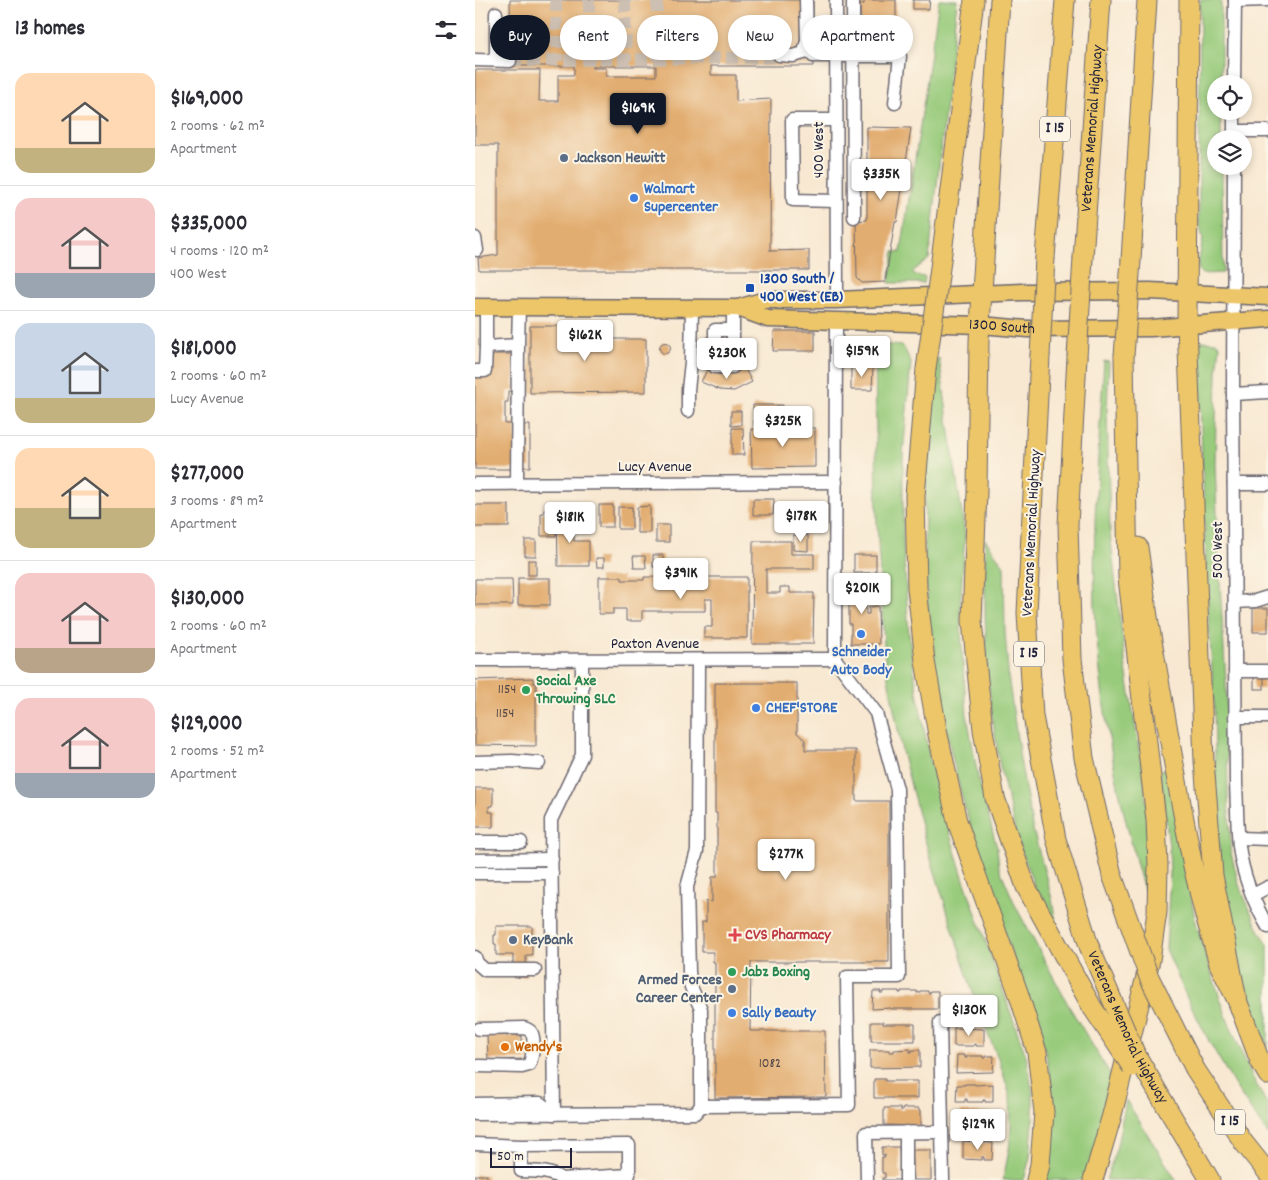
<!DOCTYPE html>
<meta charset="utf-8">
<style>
body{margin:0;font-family:Dekko,sans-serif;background:#f7f7f7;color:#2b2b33;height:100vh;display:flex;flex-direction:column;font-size:19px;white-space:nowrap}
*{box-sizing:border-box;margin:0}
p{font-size:16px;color:#7c7c81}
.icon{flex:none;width:28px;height:28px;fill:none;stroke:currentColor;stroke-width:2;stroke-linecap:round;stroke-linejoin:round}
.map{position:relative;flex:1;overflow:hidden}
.panel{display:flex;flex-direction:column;background:#fff;width:475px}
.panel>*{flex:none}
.top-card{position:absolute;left:15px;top:15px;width:475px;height:45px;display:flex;gap:10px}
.controls{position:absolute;left:732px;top:75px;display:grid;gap:10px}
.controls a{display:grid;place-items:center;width:45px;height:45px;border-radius:50%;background:#fff;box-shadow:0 2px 8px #0003;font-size:25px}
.scale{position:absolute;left:15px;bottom:12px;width:82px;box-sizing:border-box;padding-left:5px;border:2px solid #22223b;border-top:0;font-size:14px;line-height:18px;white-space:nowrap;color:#22223b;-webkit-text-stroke:4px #fcf5e5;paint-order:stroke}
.price{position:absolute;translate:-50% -42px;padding:0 11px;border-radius:5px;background:#fff;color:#222;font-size:16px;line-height:32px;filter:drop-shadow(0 1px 2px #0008)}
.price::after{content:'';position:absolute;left:50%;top:30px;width:15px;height:11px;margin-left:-8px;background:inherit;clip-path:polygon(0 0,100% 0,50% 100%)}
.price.on{background:#111827;color:#fff}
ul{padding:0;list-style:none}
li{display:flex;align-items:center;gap:15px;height:125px;padding:0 15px}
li+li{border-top:1px solid #e1e1e2}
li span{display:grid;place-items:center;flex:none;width:140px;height:100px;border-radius:15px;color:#555}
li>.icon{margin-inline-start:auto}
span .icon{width:60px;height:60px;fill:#fffc;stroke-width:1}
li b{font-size:21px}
h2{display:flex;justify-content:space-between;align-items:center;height:60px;padding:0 15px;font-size:21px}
.pill{padding:0 18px;border-radius:22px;background:#fff;box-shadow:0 2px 8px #0003;font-size:18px;line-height:45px}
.pill.on{background:#111827;color:#fff}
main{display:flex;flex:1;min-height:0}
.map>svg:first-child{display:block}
</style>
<main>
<section class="panel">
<h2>13 homes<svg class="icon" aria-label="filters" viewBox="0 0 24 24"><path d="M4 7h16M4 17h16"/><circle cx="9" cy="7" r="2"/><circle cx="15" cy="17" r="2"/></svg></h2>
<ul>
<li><span style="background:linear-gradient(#ffd9b3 75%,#c2b280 0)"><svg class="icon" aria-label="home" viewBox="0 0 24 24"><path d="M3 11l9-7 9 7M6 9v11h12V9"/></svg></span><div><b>$169,000</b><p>2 rooms · 62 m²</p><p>Apartment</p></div></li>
<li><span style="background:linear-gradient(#f6c9c9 75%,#9aa5b1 0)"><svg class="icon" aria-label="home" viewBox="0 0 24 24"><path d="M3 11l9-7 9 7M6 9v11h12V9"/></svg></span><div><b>$335,000</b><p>4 rooms · 120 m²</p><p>400 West</p></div></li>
<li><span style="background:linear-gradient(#c9d6e8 75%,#c2b280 0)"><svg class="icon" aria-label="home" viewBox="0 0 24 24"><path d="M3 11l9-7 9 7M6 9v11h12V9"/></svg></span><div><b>$181,000</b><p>2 rooms · 60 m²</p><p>Lucy Avenue</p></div></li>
<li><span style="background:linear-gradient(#ffd9b3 60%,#c2b280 0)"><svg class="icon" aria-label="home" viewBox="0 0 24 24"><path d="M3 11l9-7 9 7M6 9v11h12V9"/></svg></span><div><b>$277,000</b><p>3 rooms · 89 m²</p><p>Apartment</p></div></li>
<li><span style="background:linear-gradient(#f6c9c9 75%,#b9a48a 0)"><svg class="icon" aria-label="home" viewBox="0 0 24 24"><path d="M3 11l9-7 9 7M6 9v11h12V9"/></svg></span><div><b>$130,000</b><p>2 rooms · 60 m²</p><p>Apartment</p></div></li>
<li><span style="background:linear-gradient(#f6c9c9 75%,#9aa5b1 0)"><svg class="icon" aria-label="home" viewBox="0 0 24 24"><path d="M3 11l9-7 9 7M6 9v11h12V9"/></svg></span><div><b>$129,000</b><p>2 rooms · 52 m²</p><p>Apartment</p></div></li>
</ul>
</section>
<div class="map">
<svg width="793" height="1180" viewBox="0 0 793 1180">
<rect width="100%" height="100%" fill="#fcf5e5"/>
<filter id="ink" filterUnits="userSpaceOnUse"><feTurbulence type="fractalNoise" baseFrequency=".02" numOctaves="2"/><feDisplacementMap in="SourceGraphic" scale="10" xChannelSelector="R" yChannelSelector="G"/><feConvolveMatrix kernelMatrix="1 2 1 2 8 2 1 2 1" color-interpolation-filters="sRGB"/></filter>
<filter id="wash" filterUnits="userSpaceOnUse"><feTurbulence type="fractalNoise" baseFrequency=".0096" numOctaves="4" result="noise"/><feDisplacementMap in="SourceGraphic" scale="20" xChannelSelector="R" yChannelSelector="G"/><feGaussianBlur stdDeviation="1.12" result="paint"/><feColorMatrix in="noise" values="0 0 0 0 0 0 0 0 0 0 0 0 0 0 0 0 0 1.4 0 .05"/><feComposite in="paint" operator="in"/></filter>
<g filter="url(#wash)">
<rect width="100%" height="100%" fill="#f8e8d1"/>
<!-- green -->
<g fill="#98cb7b" stroke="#5d765b">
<path d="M464,0H482L454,259L437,272L442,276L450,277L449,283H414L419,252H426Z"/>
<path d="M725,0H746V84H741V111H746V139H741V166H747L748,273L727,274L724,271L723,265L728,239L724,223V194Z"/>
<path d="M726,341L741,342L745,346L742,373L740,464L744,566L751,682L753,796L756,853L764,885L782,926L793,945V1048L771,989L762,956L749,895L741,819L739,703L732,592L723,346Z"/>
<path d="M400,344L428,346L436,362L428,456V543L434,635L442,692L453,750L466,805L488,877L552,1059L558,1095V1124L555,1157L549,1180H528L534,1150L536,1127L535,1096L524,1060L505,1016L449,837L427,751L410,662L402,524Z"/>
<path d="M464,358L490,535L485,608L488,666L492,715L503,777L522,848L524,867L541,907L595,1008L638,1079L612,1180H570C583,1136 579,1092 570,1049C542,967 512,887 489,804C472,742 459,674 453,610C445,527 453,444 458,361Z"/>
<path d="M629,361L634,362L632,410L635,534L651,669L669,779L677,866L674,903C666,882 661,862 656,841C636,765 624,687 620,608C617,526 624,443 629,361Z"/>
<path d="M510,539L529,566L530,633L534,683L545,759L557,826L577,899L582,929L566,905L542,838L525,767L517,716L512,667L510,612Z"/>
<path d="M693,768L720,919L734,966L753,1021L777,1076L793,1106V1135L760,1086L734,1041L712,998L691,949L695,874L694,847L685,770Z"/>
<path d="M651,1100L701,1180H631L642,1146Z"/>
</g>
<g id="blocks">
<!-- building -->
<g fill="#e2ad71" fill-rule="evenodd">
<path d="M35,0H338V66H236V75H261V101L296,99L295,251L334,250V270H4L3,258L23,255V145H0V70H65L64,101H83V75H99V66H36ZM118,66H181V76H131V68H118Z"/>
<path d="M389,0H421V32L390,33V25H385V4H389Z"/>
<path d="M438,0H455L454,9H438Z"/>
<path d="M392,127L436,128L422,222H420L410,282L387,283L382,278L381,221L392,220Z"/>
<path d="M55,326H112V339H171V392L55,393Z"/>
<path d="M299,331H340V351H298Z"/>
<circle cx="190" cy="348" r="5.5"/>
<path d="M20,354H39V391H33V402H30V424H41V469H0V376H14V361Z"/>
<path d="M269,367L277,382L259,391L245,390L226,382L232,370L245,375H250V372H258Z"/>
<path d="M376,367H398L397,390H376Z"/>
<path d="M278,405H308V426H279Z"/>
<path d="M256,411H266V425L256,426Z"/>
<path d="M44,425H55V467H43Z"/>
<path d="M257,428H268L269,455H257Z"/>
<path d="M340,428V467L277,468L276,429Z"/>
<path d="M278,499H299L298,515H278Z"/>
<rect x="0" y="505" width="34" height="22"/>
<rect x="124" y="505" width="14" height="22"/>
<path d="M175,506V533H162V507Z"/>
<rect x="143" y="507" width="14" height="22"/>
<path d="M69,510H81V536H66V513H69Z"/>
<path d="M82,513H99V541H114V566H83Z"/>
<rect x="181" y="525" width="13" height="17"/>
<path d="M318,535H333V551L318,550Z"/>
<rect x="50" y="540" width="11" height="16"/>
<path d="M278,541H316V554H339V569H291V593H305V587H315V593H339L338,644H277Z"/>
<rect x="178" y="555" width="10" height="12"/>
<rect x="379" y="555" width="22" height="18"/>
<path d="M158,556H170L171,568H159Z"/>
<path d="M121,558H129V567H122Z"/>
<rect x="53" y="560" width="8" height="15"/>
<path d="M124,577H147V580H169V577H272V638H229V627H237V599H230V611H167V621H151V609H138V614H124Z"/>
<rect x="43" y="578" width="32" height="27"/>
<path d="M374,578H391V614H394V607L403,606L404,644H376V624H374Z"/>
<path d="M0,579H37L38,605H0Z"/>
<rect x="778" y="608" width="15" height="24"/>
<rect x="779" y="677" width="10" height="12"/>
<path d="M58,678V683H61V746L0,745V680Z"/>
<path d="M240,683H322V733L330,740V750H381V801H414V962H276L275,1031H350L351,1097L240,1098V962H238V952H227V922H231V901L237,902V877H242V813H240Z"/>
<path d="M0,788H18V806H14V812H18V827H0Z"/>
<path d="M21,926H57V955H51V977H38V955H21V944H19V935H21Z"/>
<path d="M398,991H406L405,993H408V991H424V993H426V991H442V993H444L445,991H453V993H455V991H463V1009H416V1008L397,1009Z"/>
<path d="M396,1022H408V1024H440V1041H396Z"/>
<path d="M479,1028L509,1029V1046H501V1044H499V1046H479Z"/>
<path d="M24,1033H31V1036L38,1035V1033H42V1036H47V1051H52V1059L13,1060L12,1034L24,1035Z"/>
<path d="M435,1049V1052H437V1050H445V1067L395,1068V1050H414V1052H419V1050Z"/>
<path d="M482,1055H490V1058H492V1056H508V1058H511V1056H519L518,1072L481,1073Z"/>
<path d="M399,1079H410V1081H443V1098H399Z"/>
<path d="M490,1084H500V1085L518,1084V1102H510V1100H508V1102H492V1099H490V1102H481L482,1085H490Z"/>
<path d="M409,1108H425V1110H428V1108H444V1110H446V1126L409,1125Z"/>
<path d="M486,1112H506V1114H508V1112H516V1129L486,1130Z"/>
<path d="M488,1141L518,1143L517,1160H509V1157H507V1160L488,1159Z"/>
<path d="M407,1147H424L426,1180H407V1178H410V1173H407V1157H410V1155H407Z"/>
<path d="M437,1150H456V1180H439Z"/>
<rect x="0" y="1175" width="12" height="5"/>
</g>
</g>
</g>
<g filter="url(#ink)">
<use href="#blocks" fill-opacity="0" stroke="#6d6770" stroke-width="1"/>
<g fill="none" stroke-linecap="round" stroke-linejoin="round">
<!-- minor-tunnel -->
<g stroke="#cdc0b3" stroke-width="12" stroke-dasharray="12 6" stroke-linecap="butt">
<path d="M81,0L82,61"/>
<path d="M114,0L115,60"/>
<path d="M150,0L151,60"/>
<path d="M182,0V60"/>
<path d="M35,61L315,57"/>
</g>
<defs>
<g id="minor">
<path d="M361,0L362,300"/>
<path d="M378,0L379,217"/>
<path d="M760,1L793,0"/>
<path d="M21,13V60"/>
<path d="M304,55L318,56L329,53L332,40L331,0"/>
<path d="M338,56H425L420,103"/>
<path d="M0,60L35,61"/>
<path d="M759,84L760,0"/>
<path d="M360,120H317L318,200L361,201"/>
<path d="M759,131H793"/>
<path d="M759,139V111"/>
<path d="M759,166L758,394L761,783C762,804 762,825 764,846C767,873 779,904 793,927"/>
<path d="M0,238L2,250"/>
<path d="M258,330H240V367H258V308"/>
<path d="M11,347V307"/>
<path d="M0,371H10L11,347L43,345L44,307"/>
<path d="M758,394L793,392"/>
<path d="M213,411V390L216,362L217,308"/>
<path d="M0,484L361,482"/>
<path d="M42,484L43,345"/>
<path d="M759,484H793"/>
<path d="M760,602L780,601L793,597"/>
<path d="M360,659L361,320"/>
<path d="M0,660L360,659"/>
<path d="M760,671H793"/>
<path d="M760,717H793"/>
<path d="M0,762L37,761L64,763"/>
<path d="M764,838L793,839"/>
<path d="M0,842H46"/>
<path d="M0,860L77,859"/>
<path d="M0,873H77"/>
<path d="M778,895L793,887"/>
<path d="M0,957L2,963L10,970H60"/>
<path d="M465,1022L468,1180"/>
<path d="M3,1066L47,1067L54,1065C57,1059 61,1038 56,1032C55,1030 52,1029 49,1028L4,1029"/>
<path d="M0,1104L65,1103L79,1114"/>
<path d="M226,1106L374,1105L372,977H424L422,789L401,713L360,659"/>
<path d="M0,1114L220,1113L226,1106V1009L216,987L214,972L212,887L222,851L223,660"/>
<path d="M79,1114L76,820L107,755V660"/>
<path d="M431,1132V1180"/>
<path d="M0,1144L46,1146V1171C60,1172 74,1170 86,1179L154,1175V1145L46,1146"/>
<path d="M392,1180L391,1133L467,1132"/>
</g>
<g id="major">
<path d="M0,307L263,308L290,300H362L547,292L675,291L793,297"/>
<path id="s1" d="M263,308L293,319L506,325L553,329L676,328L793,319"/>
</g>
<g id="highway">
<path d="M525,0L504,341L502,492L497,621L508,730L520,798L551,887L617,1007"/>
<path d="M714,0L712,325L729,761L738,875L762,1000"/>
<path d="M570,258L590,0"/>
<path id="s2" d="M608,258L626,0"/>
<path d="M656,260L672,0"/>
<path d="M464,276L499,0"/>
<path d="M565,356L552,613L558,716L581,839L614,946"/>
<path d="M602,357L593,525L597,659L609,758L637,875"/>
<path d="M451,369L440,496L442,588L450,661L463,735L482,821L544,995L562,1052L569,1112L565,1165L561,1180"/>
<path d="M663,547L674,624L705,798L718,866L728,908L744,964L762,1000L785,1061L793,1075"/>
<path d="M720,1069L769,1143L793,1173"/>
<path d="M691,1106L735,1180"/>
<path d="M618,1180L637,1115L675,960L682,912L683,865L681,820L653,578L649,356"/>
</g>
</defs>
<!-- minor casing -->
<use href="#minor" stroke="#6d6770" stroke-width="15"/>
<!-- major casing -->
<use href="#major" stroke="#6d6770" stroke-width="19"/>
<!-- highway casing -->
<use href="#highway" stroke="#6d6770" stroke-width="21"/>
<!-- minor -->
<use href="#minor" stroke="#fff" stroke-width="12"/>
<!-- major -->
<use href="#major" stroke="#ecc669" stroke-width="16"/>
<!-- highway -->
<use href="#highway" stroke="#ecc669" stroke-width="19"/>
<defs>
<g id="highway-bridge">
<path d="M565,356L570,258"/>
<path d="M649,356L656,260"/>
<path d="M602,357L608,258"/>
<path d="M451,369L464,276"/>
<path d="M637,875L674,977L720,1069"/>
<path id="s3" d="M614,946L660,1053L691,1106"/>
<path d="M617,1007L657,1067"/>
</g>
</defs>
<!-- highway-bridge casing -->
<use href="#highway-bridge" stroke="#6d6770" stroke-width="21" stroke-linecap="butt"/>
<!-- highway-bridge -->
<use href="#highway-bridge" stroke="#ecc669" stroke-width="19"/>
</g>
</g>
<!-- markers -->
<g fill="#5c6f8a" stroke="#fcf5e5" stroke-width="2">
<circle cx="89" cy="158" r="5"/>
<circle cx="38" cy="940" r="5"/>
<circle cx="257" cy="989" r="5"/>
</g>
<g fill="#3f7fe0" stroke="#fcf5e5" stroke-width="2">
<circle cx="159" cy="198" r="5"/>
<circle cx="386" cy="634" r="5"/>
<circle cx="281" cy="708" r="5"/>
<circle cx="257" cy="1013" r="5"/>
</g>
<rect fill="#1a4fb4" stroke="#fcf5e5" stroke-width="2" x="270" y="283" width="10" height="10" rx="2.5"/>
<g fill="#2e9e5b" stroke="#fcf5e5" stroke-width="2">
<circle cx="51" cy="690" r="5"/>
<circle cx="257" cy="972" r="5"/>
</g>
<path fill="#e0444e" stroke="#fcf5e5" stroke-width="2" d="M257.5 927.5h5v5h5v5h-5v5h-5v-5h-5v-5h5z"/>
<circle fill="#e8710a" stroke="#fcf5e5" stroke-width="2" cx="30" cy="1047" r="5"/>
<g text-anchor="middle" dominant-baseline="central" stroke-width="4" stroke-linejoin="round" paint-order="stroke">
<!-- number labels -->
<g font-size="14" fill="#524548">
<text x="32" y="690">1154</text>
<text x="30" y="714">1154</text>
<text x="295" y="1064">1082</text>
</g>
<!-- shield labels -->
<g fill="#fcf5e5" stroke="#63616e" stroke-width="1">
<rect x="565" y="116.5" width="30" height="25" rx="4"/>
<rect x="539" y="641.5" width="30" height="25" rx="4"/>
<rect x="740" y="1109.5" width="30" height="25" rx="4"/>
</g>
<g font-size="15" font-weight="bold" fill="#22223b">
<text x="580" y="129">I 15</text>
<text x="554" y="654">I 15</text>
<text x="755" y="1122">I 15</text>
</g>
<!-- street labels -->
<g font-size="16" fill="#22223b" stroke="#fcf5e5">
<text stroke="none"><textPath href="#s2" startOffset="130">Veterans Memorial Highway</textPath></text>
<text transform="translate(344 150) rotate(-90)">400 West</text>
<text stroke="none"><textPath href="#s1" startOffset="266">1300 South</textPath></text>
<text x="180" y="467">Lucy Avenue</text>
<text transform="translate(557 533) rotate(-87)">Veterans Memorial Highway</text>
<text transform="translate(743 550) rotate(-90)">500 West</text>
<text x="180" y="644">Paxton Avenue</text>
<text stroke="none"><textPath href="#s3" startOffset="90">Veterans Memorial Highway</textPath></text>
</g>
<!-- service labels -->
<g font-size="16" font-weight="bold" fill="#4e5e75" stroke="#fcf5e5" text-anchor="start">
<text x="99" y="158">Jackson Hewitt</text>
<text x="48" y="940">KeyBank</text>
<text x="247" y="980" text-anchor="end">Armed Forces<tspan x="247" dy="18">Career Center</tspan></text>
</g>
<!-- shop labels -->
<g font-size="16" font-weight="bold" fill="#366cbe" stroke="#fcf5e5" text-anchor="start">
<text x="169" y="189">Walmart<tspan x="169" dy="18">Supercenter</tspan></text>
<text x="386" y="652" text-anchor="middle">Schneider<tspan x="386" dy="18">Auto Body</tspan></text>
<text x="291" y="708">CHEF'STORE</text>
<text x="267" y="1013">Sally Beauty</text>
</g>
<!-- transit labels -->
<g font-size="16" font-weight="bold" fill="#164399" stroke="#fcf5e5" text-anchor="start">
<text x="285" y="279">1300 South /<tspan x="285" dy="18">400 West (EB)</tspan></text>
</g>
<!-- leisure labels -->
<g font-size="16" font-weight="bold" fill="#27864d" stroke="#fcf5e5" text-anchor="start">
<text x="61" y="681">Social Axe<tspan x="61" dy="18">Throwing SLC</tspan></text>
<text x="267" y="972">Jabz Boxing</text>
</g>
<!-- health labels -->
<g font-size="16" font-weight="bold" fill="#be3a42" stroke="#fcf5e5" text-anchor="start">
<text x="270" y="935">CVS Pharmacy</text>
</g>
<!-- food labels -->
<g font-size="16" font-weight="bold" fill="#c56008" stroke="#fcf5e5" text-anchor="start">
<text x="40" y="1047">Wendy's</text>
</g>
</g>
</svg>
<div class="controls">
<a><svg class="icon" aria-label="locate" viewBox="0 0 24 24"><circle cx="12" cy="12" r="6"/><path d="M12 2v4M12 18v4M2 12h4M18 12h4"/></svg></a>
<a><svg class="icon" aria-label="layers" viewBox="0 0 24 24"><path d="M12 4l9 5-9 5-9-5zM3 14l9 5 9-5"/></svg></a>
</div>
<div class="scale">50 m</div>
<b class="price on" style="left:163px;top:135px">$169K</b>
<b class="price" style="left:406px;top:201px">$335K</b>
<b class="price" style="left:110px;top:362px">$162K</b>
<b class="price" style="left:387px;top:378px">$159K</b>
<b class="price" style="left:252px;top:380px">$230K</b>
<b class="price" style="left:308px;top:448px">$325K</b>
<b class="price" style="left:326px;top:543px">$178K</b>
<b class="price" style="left:95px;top:544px">$181K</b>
<b class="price" style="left:206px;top:600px">$391K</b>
<b class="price" style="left:387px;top:615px">$201K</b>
<b class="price" style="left:311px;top:881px">$277K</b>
<b class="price" style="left:494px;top:1037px">$130K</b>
<b class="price" style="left:503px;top:1151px">$129K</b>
<div class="top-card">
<a class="pill on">Buy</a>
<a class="pill">Rent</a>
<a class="pill">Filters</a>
<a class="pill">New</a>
<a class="pill">Apartment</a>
</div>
</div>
</main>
